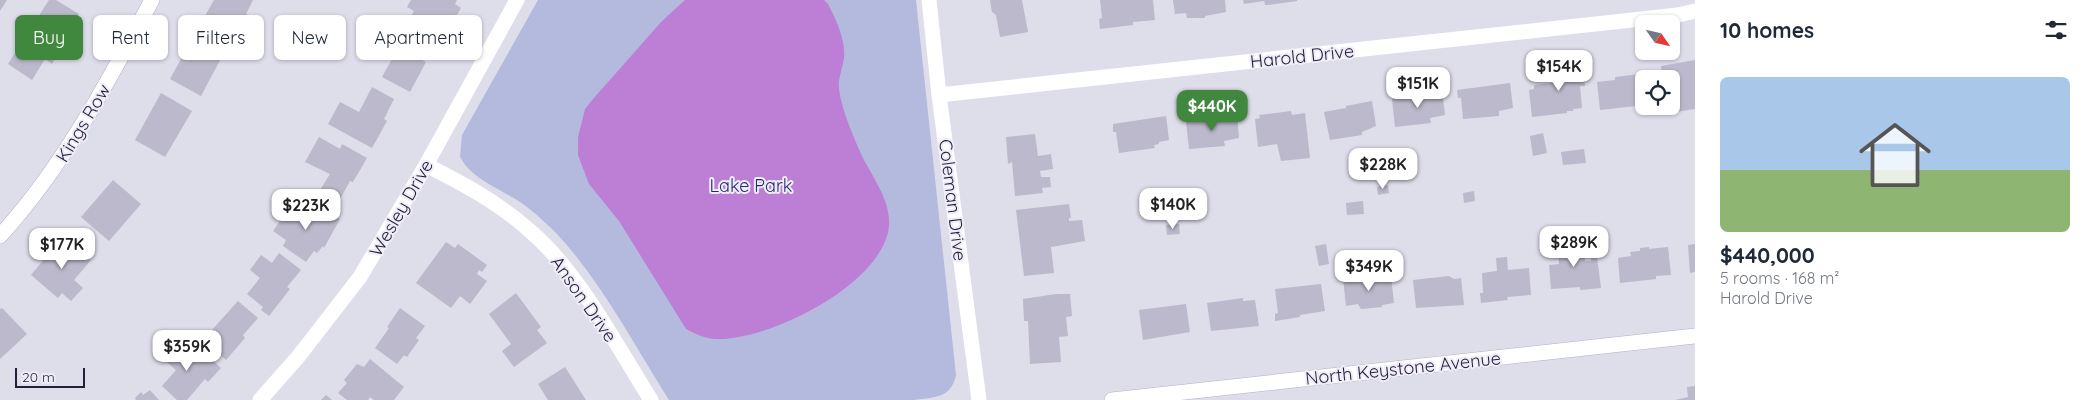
<!DOCTYPE html>
<meta charset="utf-8">
<style>
body{margin:0;font-family:Quicksand,sans-serif;background:#f6f6f7;color:#1f2937;height:100vh;display:flex;flex-direction:column;font-size:19px;white-space:nowrap}
*{box-sizing:border-box;margin:0}
p{font-size:16px;color:#747a83}
.icon{flex:none;width:28px;height:28px;fill:none;stroke:currentColor;stroke-width:2;stroke-linecap:round;stroke-linejoin:round}
.map{position:relative;flex:1;overflow:hidden}
.side{display:flex;flex-direction:column;background:#fff;width:400px}
.side>*{flex:none}
.banner{position:absolute;left:15px;top:15px;width:475px;height:45px;display:flex;gap:10px}
.needle{width:32px;rotate:124deg}
.buttons{position:absolute;left:1635px;top:15px;display:grid;gap:10px}
.buttons a{display:grid;place-items:center;width:45px;height:45px;border-radius:8px;background:#fff;box-shadow:0 1px 4px #0004;font-size:25px}
.scale{position:absolute;left:15px;bottom:12px;width:70px;box-sizing:border-box;padding-left:5px;border:2px solid #261e3b;border-top:0;font-size:14px;line-height:18px;white-space:nowrap;color:#261e3b;-webkit-text-stroke:4px #eeedf7;paint-order:stroke}
.price{position:absolute;translate:-50% -42px;padding:0 11px;border-radius:10px;background:#fff;color:#222;font-size:16px;line-height:32px;filter:drop-shadow(0 1px 2px #0008)}
.price::after{content:'';position:absolute;left:50%;top:30px;width:15px;height:11px;margin-left:-8px;background:inherit;clip-path:polygon(0 0,100% 0,50% 100%)}
.price.current{background:#41883f;color:#fff}
ul{padding:0;list-style:none}
li{display:grid;align-content:center;gap:10px;height:265px;padding:0 25px}
li+li{border-top:1px solid #e0e1e3}
li span{display:grid;place-items:center;height:155px;border-radius:8px;color:#555}
li>.icon{margin-inline-start:auto}
span .icon{width:90px;height:90px;fill:#fffc;stroke-width:1}
li b{font-size:21px}
h2{display:flex;justify-content:space-between;align-items:center;height:60px;padding:0 25px;font-size:21px}
.tag{padding:0 18px;border-radius:8px;background:#fff;box-shadow:0 1px 4px #0004;font-size:18px;line-height:45px}
.tag.current{background:#41883f;color:#fff}
main{display:flex;flex:1;min-height:0}
.map>svg:first-child{display:block}
</style>
<main>
<div class="map">
<svg width="1695" height="400" viewBox="0 0 1695 400">
<rect width="100%" height="100%" fill="#deddea"/>
<!-- green -->
<path fill="#b3bade" d="M538,0H916L956,375C951,399 934,397 914,400H669C635,346 599,278 555,232C544,221 531,209 517,200C498,188 471,178 460,157L462,135Z"/>
<!-- water -->
<path fill="#bd7fd5" d="M685,0H824L828,4C836,19 846,41 844,58C843,66 840,73 839,81C838,91 842,104 845,114C850,129 856,143 862,156C873,178 891,201 889,226C884,284 767,342 715,339C704,338 695,334 686,329L619,221L589,184L578,155V137L585,109L593,99L662,21Z"/>
<!-- building -->
<g fill="#bbb9cb">
<path d="M0,0H7L0,11Z"/>
<path d="M49,0H56L79,14L64,38L67,40L52,64L45,59L32,80L8,64Z"/>
<path d="M214,0H253L246,14L257,19L249,34L238,28L236,33L205,16Z"/>
<path d="M411,0H457L455,4L461,8L450,27L440,20L434,29L411,16L414,11L407,7Z"/>
<path d="M990,0H1022L1028,32L1000,37L996,15L992,12Z"/>
<path d="M1100,0H1153L1155,20L1133,22V25L1100,29L1099,19L1102,18Z"/>
<path d="M1173,0H1225L1226,12L1205,16V18H1187L1186,13L1175,14Z"/>
<path d="M1243,0H1264V1L1244,4Z"/>
<path d="M1264,0H1297V1L1269,5H1265Z"/>
<path d="M196,32L226,49L201,96L170,79Z"/>
<path d="M407,32L432,46L423,61L426,62L410,92L382,77Z"/>
<path d="M1695,60V109L1676,112L1672,101L1674,97H1671V79H1665L1664,76H1662L1661,66Z"/>
<path d="M1582,61L1585,86H1580L1582,108L1573,109V111H1567V113L1532,117L1529,90L1534,89V85L1562,82L1560,63Z"/>
<path d="M1648,73V79H1644V98L1636,102V106L1600,110L1597,82L1615,80V77Z"/>
<path d="M1510,83L1513,108L1499,111V116L1463,119L1461,98H1458L1457,90Z"/>
<path d="M372,87L394,99L384,119L387,121L372,148L328,124L340,102L359,112Z"/>
<path d="M1442,90L1445,115L1430,118L1431,123L1395,127L1392,99L1419,96L1420,93Z"/>
<path d="M161,93L192,111L165,157L135,140Z"/>
<path d="M1372,101L1376,126L1362,132V135L1330,140L1324,112L1346,108V106Z"/>
<path d="M1291,111L1292,115L1305,113L1310,158L1281,161L1277,144L1258,147L1255,119L1260,118L1259,115Z"/>
<path d="M1237,115L1239,138L1224,141L1225,146L1189,149L1186,122L1214,120V116Z"/>
<path d="M1166,116L1169,140L1159,142V144L1154,145L1155,148L1119,153L1116,132H1113V124Z"/>
<path d="M1543,133L1547,153L1533,156L1530,136Z"/>
<path d="M1035,134L1038,156L1051,154L1053,169L1040,171L1041,177H1050L1051,187L1042,188L1043,193L1015,196L1012,162L1008,164L1006,137Z"/>
<path d="M319,137L340,149L342,144L367,158L353,182L350,181L338,203L319,192L330,174L305,162Z"/>
<path d="M1584,149L1586,163L1563,165L1561,152Z"/>
<path d="M113,180L141,204L109,241L81,217Z"/>
<path d="M1388,185L1389,193L1378,195L1377,187Z"/>
<path d="M1474,191L1475,201L1464,203L1463,193Z"/>
<path d="M1363,201L1364,214L1347,215L1346,203Z"/>
<path d="M317,204L340,219L324,248L323,246L317,253L314,251L306,262L283,246L286,240L273,231L291,205L308,217Z"/>
<path d="M1069,204L1071,218H1069V221L1082,220L1085,241L1051,247L1054,273L1024,276L1016,210Z"/>
<path d="M1179,224L1180,234L1167,235L1166,225Z"/>
<path d="M63,236L91,260L74,280L83,288L71,301L62,293L58,298L31,275Z"/>
<path d="M1584,240L1585,261H1591V257H1597L1601,288L1580,290V287L1551,289L1549,265L1559,264L1557,242Z"/>
<path d="M446,242L455,248L458,244L487,265L482,272L479,270L477,274L487,281L470,304L460,296L451,308L416,283Z"/>
<path d="M1326,244L1329,264L1319,266L1315,246Z"/>
<path d="M1695,244V272L1690,273L1688,245Z"/>
<path d="M1649,247V249L1668,247L1671,275L1656,276V279L1620,283L1618,258L1631,256L1630,252L1640,251V248Z"/>
<path d="M279,253L301,270L287,287L290,289L269,316L261,310L263,307L247,294L260,278L250,270L261,255L272,263Z"/>
<path d="M1507,257L1508,270L1529,268L1531,295L1507,297L1508,300L1481,303L1480,293H1483L1482,273L1497,271L1496,258Z"/>
<path d="M1349,275H1356V280L1391,276L1394,303L1382,305V307L1361,309L1358,304L1346,306L1343,279L1349,278Z"/>
<path d="M1449,276L1454,279L1461,278L1464,305L1416,308L1413,280Z"/>
<path d="M1321,284L1325,311L1300,315V317L1275,321V314L1278,313L1275,289Z"/>
<path d="M516,293L541,327L537,330L547,343L514,367L502,351L511,344L489,314Z"/>
<path d="M1056,294H1070L1072,316L1066,317L1068,336L1059,337L1061,362L1030,364L1028,321H1024L1023,299Z"/>
<path d="M1243,298V301L1255,300L1259,326L1211,331L1207,303Z"/>
<path d="M238,301L258,318L243,335L245,338L226,360L203,340Z"/>
<path d="M1186,304L1190,332L1143,340L1139,310Z"/>
<path d="M2,308L27,334L0,359V309Z"/>
<path d="M400,308L425,326L416,338L419,340L407,357L404,355L397,364L375,348L389,328L387,327Z"/>
<path d="M172,342L189,357L191,354L194,357L200,349L221,368L208,382L205,379L187,400H177L162,386L176,370L160,356Z"/>
<path d="M370,359L404,387L394,400H374L370,397L368,400H347L338,393L347,383L344,380L357,364L364,367Z"/>
<path d="M565,367L586,400H548L538,384Z"/>
<path d="M1695,386V400H1675L1688,397L1687,387Z"/>
<path d="M150,390L159,400H136L135,398L141,392L143,395Z"/>
<path d="M326,395L332,400H321Z"/>
</g>
<g fill="none" stroke-linecap="round" stroke-linejoin="round">
<defs>
<g id="secondary">
<path d="M0,236C64,166 107,83 152,0"/>
<path d="M1112,400L1695,336"/>
</g>
</defs>
<!-- secondary casing -->
<use href="#secondary" stroke="#b5afcb" stroke-width="16"/>
<!-- street -->
<g stroke="#fff" stroke-width="15">
<path d="M929,0L939,95L979,400"/>
<path d="M939,95L1678,15L1695,11"/>
<path d="M426,165C462,183 499,203 529,230C579,272 616,345 651,400"/>
<path d="M260,400L298,357L360,277L426,165L517,0"/>
</g>
<!-- secondary -->
<use href="#secondary" stroke="#fff" stroke-width="15"/>
</g>
<g text-anchor="middle" dominant-baseline="central" stroke-width="4" stroke-linejoin="round" paint-order="stroke">
<!-- street labels -->
<g font-size="18" fill="#261e3b" stroke="#eeedf7">
<text transform="translate(1302 56) rotate(-6)">Harold Drive</text>
<text transform="translate(83 123) rotate(-59)">Kings Row</text>
<text transform="translate(953 200) rotate(83)">Coleman Drive</text>
<text transform="translate(401 208) rotate(-60)">Wesley Drive</text>
<text transform="translate(584 299) rotate(55)">Anson Drive</text>
<text transform="translate(1403 368) rotate(-6)">North Keystone Avenue</text>
</g>
<!-- park labels -->
<g font-size="18" fill="#252974" stroke="#eeedf7">
<text x="751" y="185">Lake Park</text>
</g>
</g>
</svg>
<div class="buttons">
<a><svg class="needle" viewBox="-14 -14 28 28"><path d="M0-13l5 13h-10z" fill="#e53935"/><path d="M0 13l5-13h-10z" fill="#747a83"/></svg></a>
<a><svg class="icon" aria-label="locate" viewBox="0 0 24 24"><circle cx="12" cy="12" r="6"/><path d="M12 2v4M12 18v4M2 12h4M18 12h4"/></svg></a>
</div>
<div class="scale">20 m</div>
<b class="price" style="left:1559px;top:92px">$154K</b>
<b class="price" style="left:1418px;top:109px">$151K</b>
<b class="price current" style="left:1212px;top:132px">$440K</b>
<b class="price" style="left:1383px;top:190px">$228K</b>
<b class="price" style="left:1173px;top:230px">$140K</b>
<b class="price" style="left:306px;top:231px">$223K</b>
<b class="price" style="left:1574px;top:268px">$289K</b>
<b class="price" style="left:62px;top:270px">$177K</b>
<b class="price" style="left:1369px;top:292px">$349K</b>
<b class="price" style="left:187px;top:372px">$359K</b>
<div class="banner">
<a class="tag current">Buy</a>
<a class="tag">Rent</a>
<a class="tag">Filters</a>
<a class="tag">New</a>
<a class="tag">Apartment</a>
</div>
</div>
<section class="side">
<h2>10 homes<svg class="icon" aria-label="filters" viewBox="0 0 24 24"><path d="M4 7h16M4 17h16"/><circle cx="9" cy="7" r="2"/><circle cx="15" cy="17" r="2"/></svg></h2>
<ul>
<li><span style="background:linear-gradient(#a9c7e8 60%,#8fb573 0)"><svg class="icon" aria-label="home" viewBox="0 0 24 24"><path d="M3 11l9-7 9 7M6 9v11h12V9"/></svg></span><div><b>$440,000</b><p>5 rooms · 168 m²</p><p>Harold Drive</p></div></li>
</ul>
</section>
</main>
